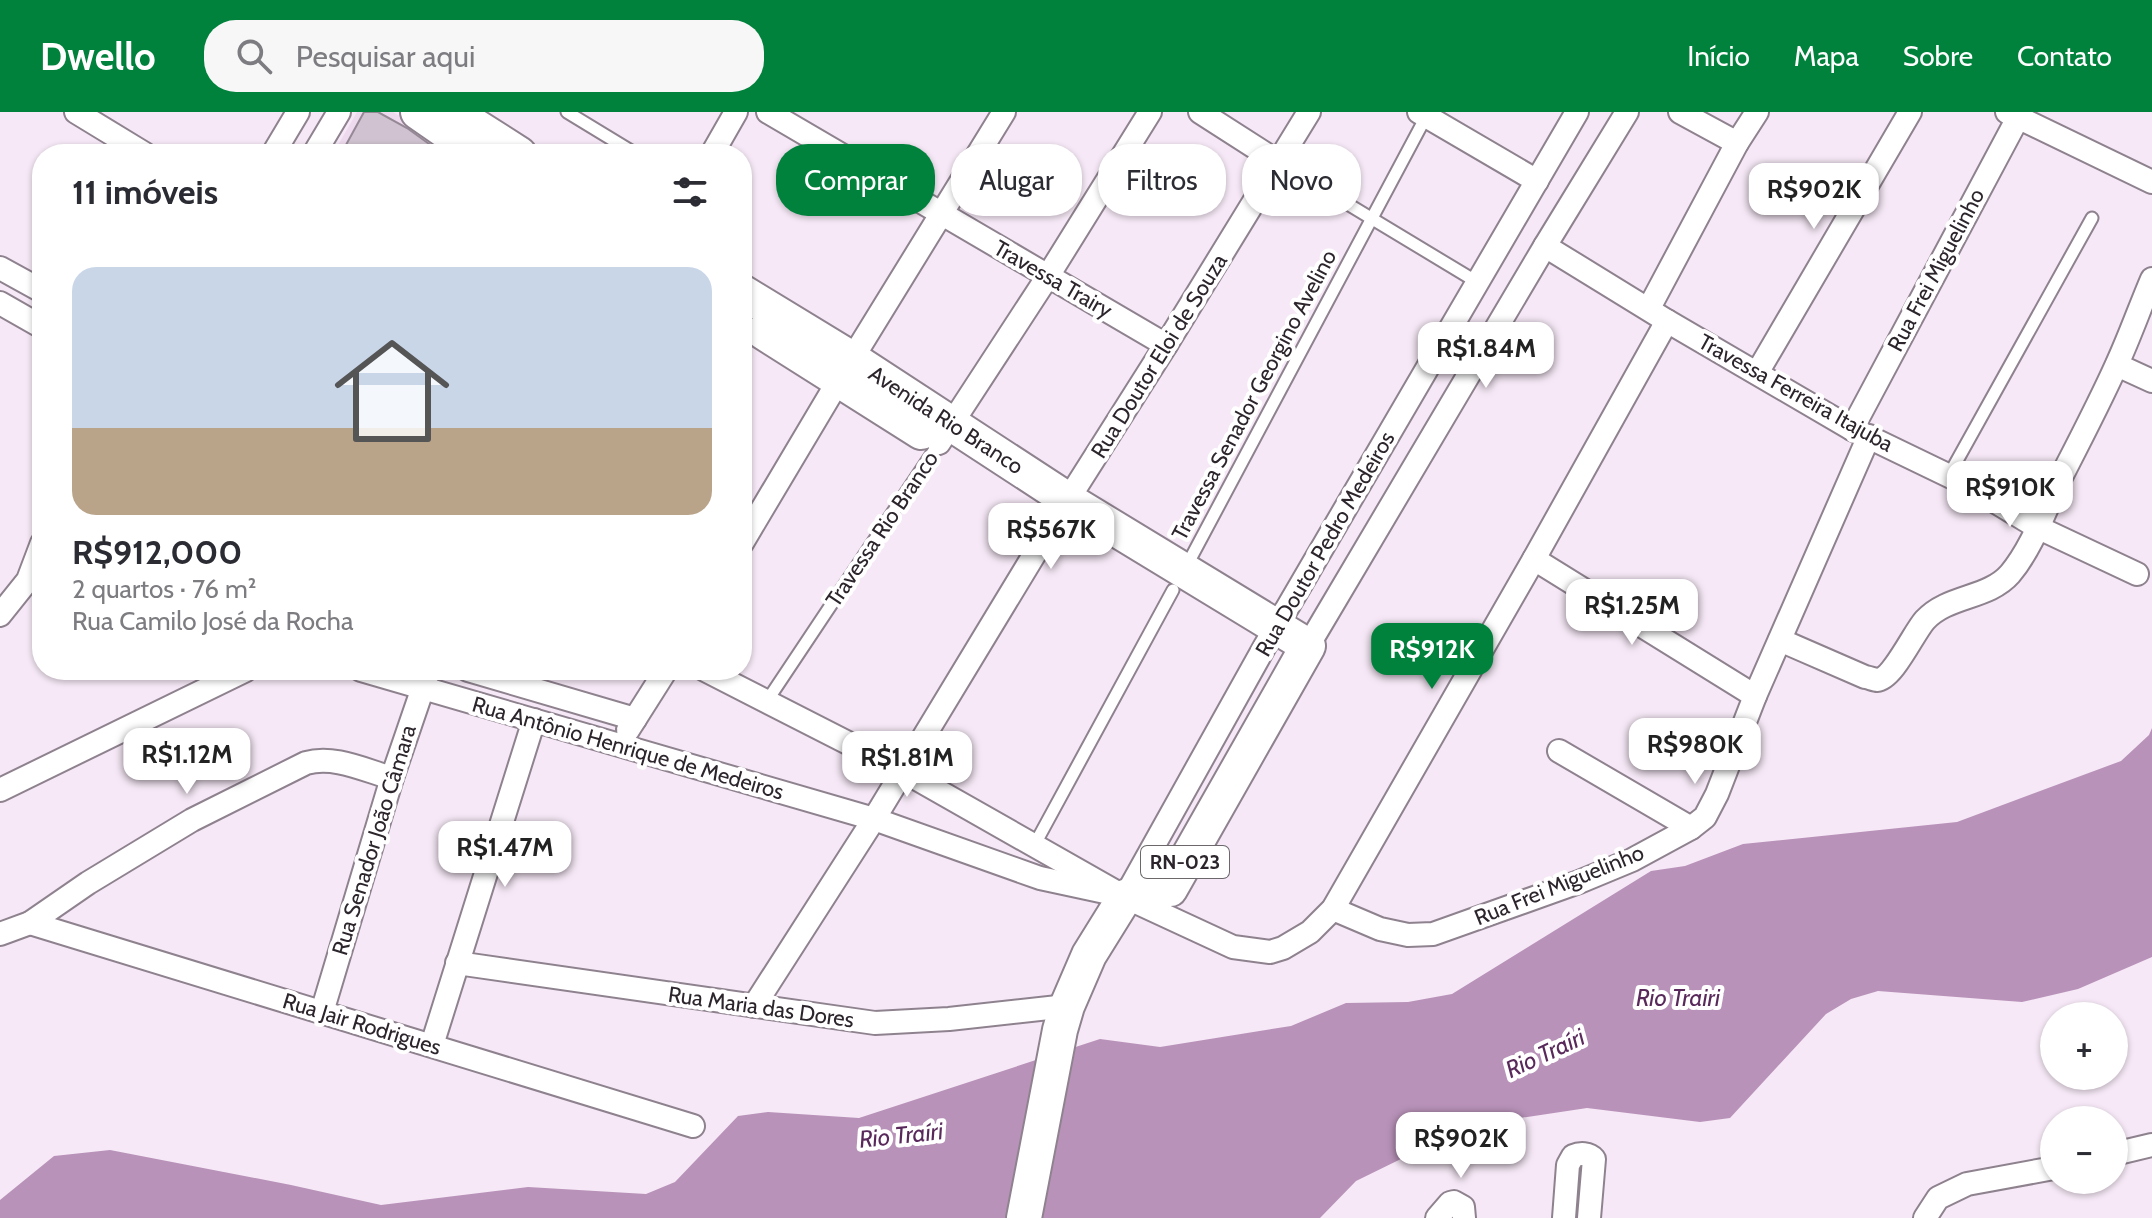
<!DOCTYPE html>
<html lang="pt">
<meta charset="utf-8">
<style>
body{margin:0;font-family:Cabin,sans-serif;background:#f7f7f7;color:#2b2b33;height:100vh;display:flex;flex-direction:column;font-size:30px;white-space:nowrap}
*{box-sizing:border-box;margin:0}
p{font-size:26px;color:#7c7c81}
.icon{flex:none;width:44px;height:44px;fill:none;stroke:currentColor;stroke-width:2;stroke-linecap:round;stroke-linejoin:round}
.map{position:relative;flex:1;overflow:hidden}
.side{position:absolute;left:32px;top:32px;width:720px;height:536px;display:flex;flex-direction:column;background:#fff;border-radius:32px;box-shadow:0 2px 6px #0004}
.side>*{flex:none}
.guide{position:absolute;left:776px;top:32px;width:760px;height:72px;display:flex;gap:16px}
.fabs{position:absolute;left:2040px;top:890px;display:grid;gap:16px}
.fabs a{display:grid;place-items:center;width:88px;height:88px;border-radius:50%;background:#fff;box-shadow:0 2px 6px #0004;font-size:40px}
.price{position:absolute;translate:-50% -68px;padding:0 18px;border-radius:16px;background:#fff;color:#222;font-size:26px;line-height:52px;filter:drop-shadow(0 2px 4px #0008)}
.price::after{content:'';position:absolute;left:50%;top:48px;width:24px;height:18px;margin-left:-12px;background:inherit;clip-path:polygon(0 0,100% 0,50% 100%)}
.price.on{background:#00823c;color:#fff}
ul{padding:0;list-style:none}
li{display:grid;align-content:center;gap:16px;height:424px;padding:0 40px}
li span{display:grid;place-items:center;height:248px;border-radius:24px;color:#555}
li>.icon{margin-inline-start:auto}
span .icon{width:144px;height:144px;fill:#fffc;stroke-width:1}
li b{font-size:34px}
h2{display:flex;justify-content:space-between;align-items:center;height:96px;padding:0 40px;font-size:34px}
.pill{padding:0 28px;border-radius:32px;background:#fff;box-shadow:0 2px 6px #0004;font-size:28px;line-height:72px}
.pill.on{background:#00823c;color:#fff}
header{display:flex;align-items:center;gap:48px;box-sizing:border-box;height:112px;padding:0 40px;background:#00823c;color:#fff}
header strong{font-size:38px}
nav{display:flex;gap:44px;margin-inline-start:auto;font-size:28px}
.search{width:560px;height:72px;background:#f7f7f7;display:flex;align-items:center;gap:20px;box-sizing:border-box;padding:0 28px;border-radius:32px;color:#7c7c81;font-size:30px}
.map>svg:first-child{display:block}
</style>
<header>
<strong>Dwello</strong>
<div class="search"><svg class="icon" aria-label="search" viewBox="0 0 24 24"><circle cx="10" cy="10" r="6"/><path d="M15 15l6 6"/></svg>Pesquisar aqui</div>
<nav><a>Início</a><a>Mapa</a><a>Sobre</a><a>Contato</a></nav>
</header>
<div class="map">
<svg width="2152" height="1106" viewBox="0 0 2152 1106">
<rect width="100%" height="100%" fill="#f6e8f6"/>
<!-- built -->
<path fill="#eedaee" d="M357,0H393L464,42H333Z"/>
<!-- water -->
<path fill="#b892b9" d="M2152,616V845L2078,877L2022,890L1878,879L1851,887L1826,902L1730,1006L1700,1010L1587,996L1446,1017L1407,1044L1356,1069L1320,1106H0V1088L54,1044L110,1038L291,1073L381,1093L528,1075L646,1082L675,1070L738,1004L768,1000L859,1006L1100,927L1160,935L1291,914L1346,891L1408,890L1452,882L1651,759L1685,754L1743,732L1957,710L2121,649L2149,623Z"/>
<!-- building -->
<path fill="#d0c2d0" stroke="#968996" stroke-width="2" d="M364,0H378L407,16L443,42H341Z"/>
<g fill="none" stroke-linecap="round" stroke-linejoin="round">
<defs>
<g id="lane">
<path d="M567,0L636,42"/>
<path d="M1278,50L1477,170"/>
<path d="M1949,363L2092,106"/>
<path d="M1186,455L1428,1"/>
<path d="M767,589L939,331"/>
<path d="M1035,732L1173,478"/>
</g>
<g id="street">
<path d="M76,0L145,42"/>
<path d="M768,0L1166,233"/>
<path d="M1200,0L1278,50"/>
<path d="M1419,0L1537,69"/>
<path d="M1680,0L1737,31"/>
<path d="M2007,0L2152,70"/>
<path d="M273,42L298,0"/>
<path d="M314,42L339,0"/>
<path d="M712,42L736,0"/>
<path d="M1545,134L1667,209L1852,317L1968,373L2037,415L2137,462"/>
<path d="M0,156L42,179"/>
<path d="M0,191L42,215"/>
<path d="M1649,196L1737,31L1757,0"/>
<path d="M2117,253L2152,269"/>
<path d="M1757,261L1910,0"/>
<path d="M1852,317L2021,0"/>
<path d="M939,331L1048,164L1150,0"/>
<path d="M742,431L839,268L1004,0"/>
<path d="M1534,447L1755,584"/>
<path d="M0,503L28,468L42,431"/>
<path d="M1780,528L1865,565C1867,565 1875,568 1877,568C1893,567 1914,520 1925,508C1948,483 1988,487 2010,462C2031,437 2044,401 2058,371C2078,332 2099,292 2117,252C2130,224 2140,195 2152,167"/>
<path d="M1308,534L1545,134L1627,0"/>
<path d="M361,558L874,707L1040,766L1105,780"/>
<path d="M468,558L635,607"/>
<path d="M705,558L903,659L1125,785L1233,835L1270,840L1283,836L1310,820L1333,797L1534,447L1667,209"/>
<path d="M628,618L666,558"/>
<path d="M1559,639L1691,716"/>
<path d="M0,678L246,558"/>
<path d="M1125,785L1265,534L1577,0"/>
<path d="M1333,797L1380,817L1408,823L1433,822L1579,770L1632,748L1691,716L1705,705L1717,682L1755,584L1869,324"/>
<path d="M30,811L693,1014"/>
<path d="M0,822L30,811L88,771L192,708L306,651C334,643 364,658 392,666"/>
<path d="M457,851L875,911L949,907L1067,894"/>
<path d="M754,894L874,707L1057,405L1166,233L1309,0"/>
<path d="M322,900L392,666L429,558"/>
<path d="M432,933L534,608"/>
<path d="M2114,1042L2152,1033"/>
<path d="M1437,1106L1450,1091L1454,1090L1463,1095L1464,1106"/>
<path d="M1564,1106L1568,1053L1573,1044C1580,1041 1589,1041 1594,1047L1589,1106"/>
<path d="M1925,1106L1938,1086L1967,1072L2054,1056"/>
</g>
<g id="primary">
<path d="M418,0L467,34"/>
<path d="M453,0L519,42"/>
<path d="M742,180L852,247L1068,388L1308,534L1170,777L1147,778L1125,785L1089,843L1067,894L1060,918L1024,1106"/>
<path d="M763,220L921,320"/>
</g>
</defs>
<!-- lane casing -->
<use href="#lane" stroke="#8f828f" stroke-width="15"/>
<!-- street casing -->
<use href="#street" stroke="#8f828f" stroke-width="26"/>
<!-- primary casing -->
<use href="#primary" stroke="#8f828f" stroke-width="38"/>
<!-- lane -->
<use href="#lane" stroke="#fff" stroke-width="11"/>
<!-- street -->
<use href="#street" stroke="#fff" stroke-width="22"/>
<!-- primary -->
<use href="#primary" stroke="#fff" stroke-width="34"/>
</g>
<g text-anchor="middle" dominant-baseline="central" stroke-width="8" stroke-linejoin="round" paint-order="stroke">
<!-- shield labels -->
<rect fill="#fff" stroke="#6b676b" stroke-width="2" x="1141" y="734" width="88" height="32" rx="6"/>
<g font-size="20" font-weight="bold" fill="#2c262c">
<text x="1185" y="750">RN-023</text>
</g>
<!-- street labels -->
<g font-size="22" fill="#2c262c" stroke="#fff">
<text transform="translate(1936 158) rotate(-62)">Rua Frei Miguelinho</text>
<text transform="translate(1053 167) rotate(30)">Travessa Trairy</text>
<text transform="translate(1159 244) rotate(-58)">Rua Doutor Eloi de Souza</text>
<text transform="translate(1796 281) rotate(29)">Travessa Ferreira Itajuba</text>
<text transform="translate(1254 283) rotate(-62)">Travessa Senador Georgino Avelino</text>
<text transform="translate(946 308) rotate(33)">Avenida Rio Branco</text>
<text transform="translate(882 417) rotate(-56)">Travessa Rio Branco</text>
<text transform="translate(1325 432) rotate(-60)">Rua Doutor Pedro Medeiros</text>
<text transform="translate(628 636) rotate(16)">Rua Antônio Henrique de Medeiros</text>
<text transform="translate(374 728) rotate(-73)">Rua Senador João Câmara</text>
<text transform="translate(1559 773) rotate(-22)">Rua Frei Miguelinho</text>
<text transform="translate(761 895) rotate(8)">Rua Maria das Dores</text>
<text transform="translate(362 912) rotate(17)">Rua Jair Rodrigues</text>
</g>
<!-- water labels -->
<g font-size="24" font-style="italic" fill="#59295b" stroke="#fff">
<text x="1678" y="885">Rio Trairi</text>
<text transform="translate(1545 941) rotate(-25)">Rio Traíri</text>
<text transform="translate(901 1023) rotate(-6)">Rio Traíri</text>
</g>
</g>
</svg>
<div class="fabs">
<a>+</a>
<a>−</a>
</div>
<b class="price" style="left:1814px;top:119px">R$902K</b>
<b class="price" style="left:1486px;top:278px">R$1.84M</b>
<b class="price" style="left:2010px;top:417px">R$910K</b>
<b class="price" style="left:1051px;top:459px">R$567K</b>
<b class="price" style="left:1632px;top:535px">R$1.25M</b>
<b class="price on" style="left:1432px;top:579px">R$912K</b>
<b class="price" style="left:1695px;top:674px">R$980K</b>
<b class="price" style="left:187px;top:684px">R$1.12M</b>
<b class="price" style="left:907px;top:687px">R$1.81M</b>
<b class="price" style="left:505px;top:777px">R$1.47M</b>
<b class="price" style="left:1461px;top:1068px">R$902K</b>
<div class="guide">
<a class="pill on">Comprar</a>
<a class="pill">Alugar</a>
<a class="pill">Filtros</a>
<a class="pill">Novo</a>
</div>
<section class="side">
<h2>11 imóveis<svg class="icon" aria-label="filters" viewBox="0 0 24 24"><path d="M4 7h16M4 17h16"/><circle cx="9" cy="7" r="2"/><circle cx="15" cy="17" r="2"/></svg></h2>
<ul>
<li><span style="background:linear-gradient(#c9d6e8 65%,#b9a48a 0)"><svg class="icon" aria-label="home" viewBox="0 0 24 24"><path d="M3 11l9-7 9 7M6 9v11h12V9"/></svg></span><div><b>R$912,000</b><p>2 quartos · 76 m²</p><p>Rua Camilo José da Rocha</p></div></li>
</ul>
</section>
</div>
